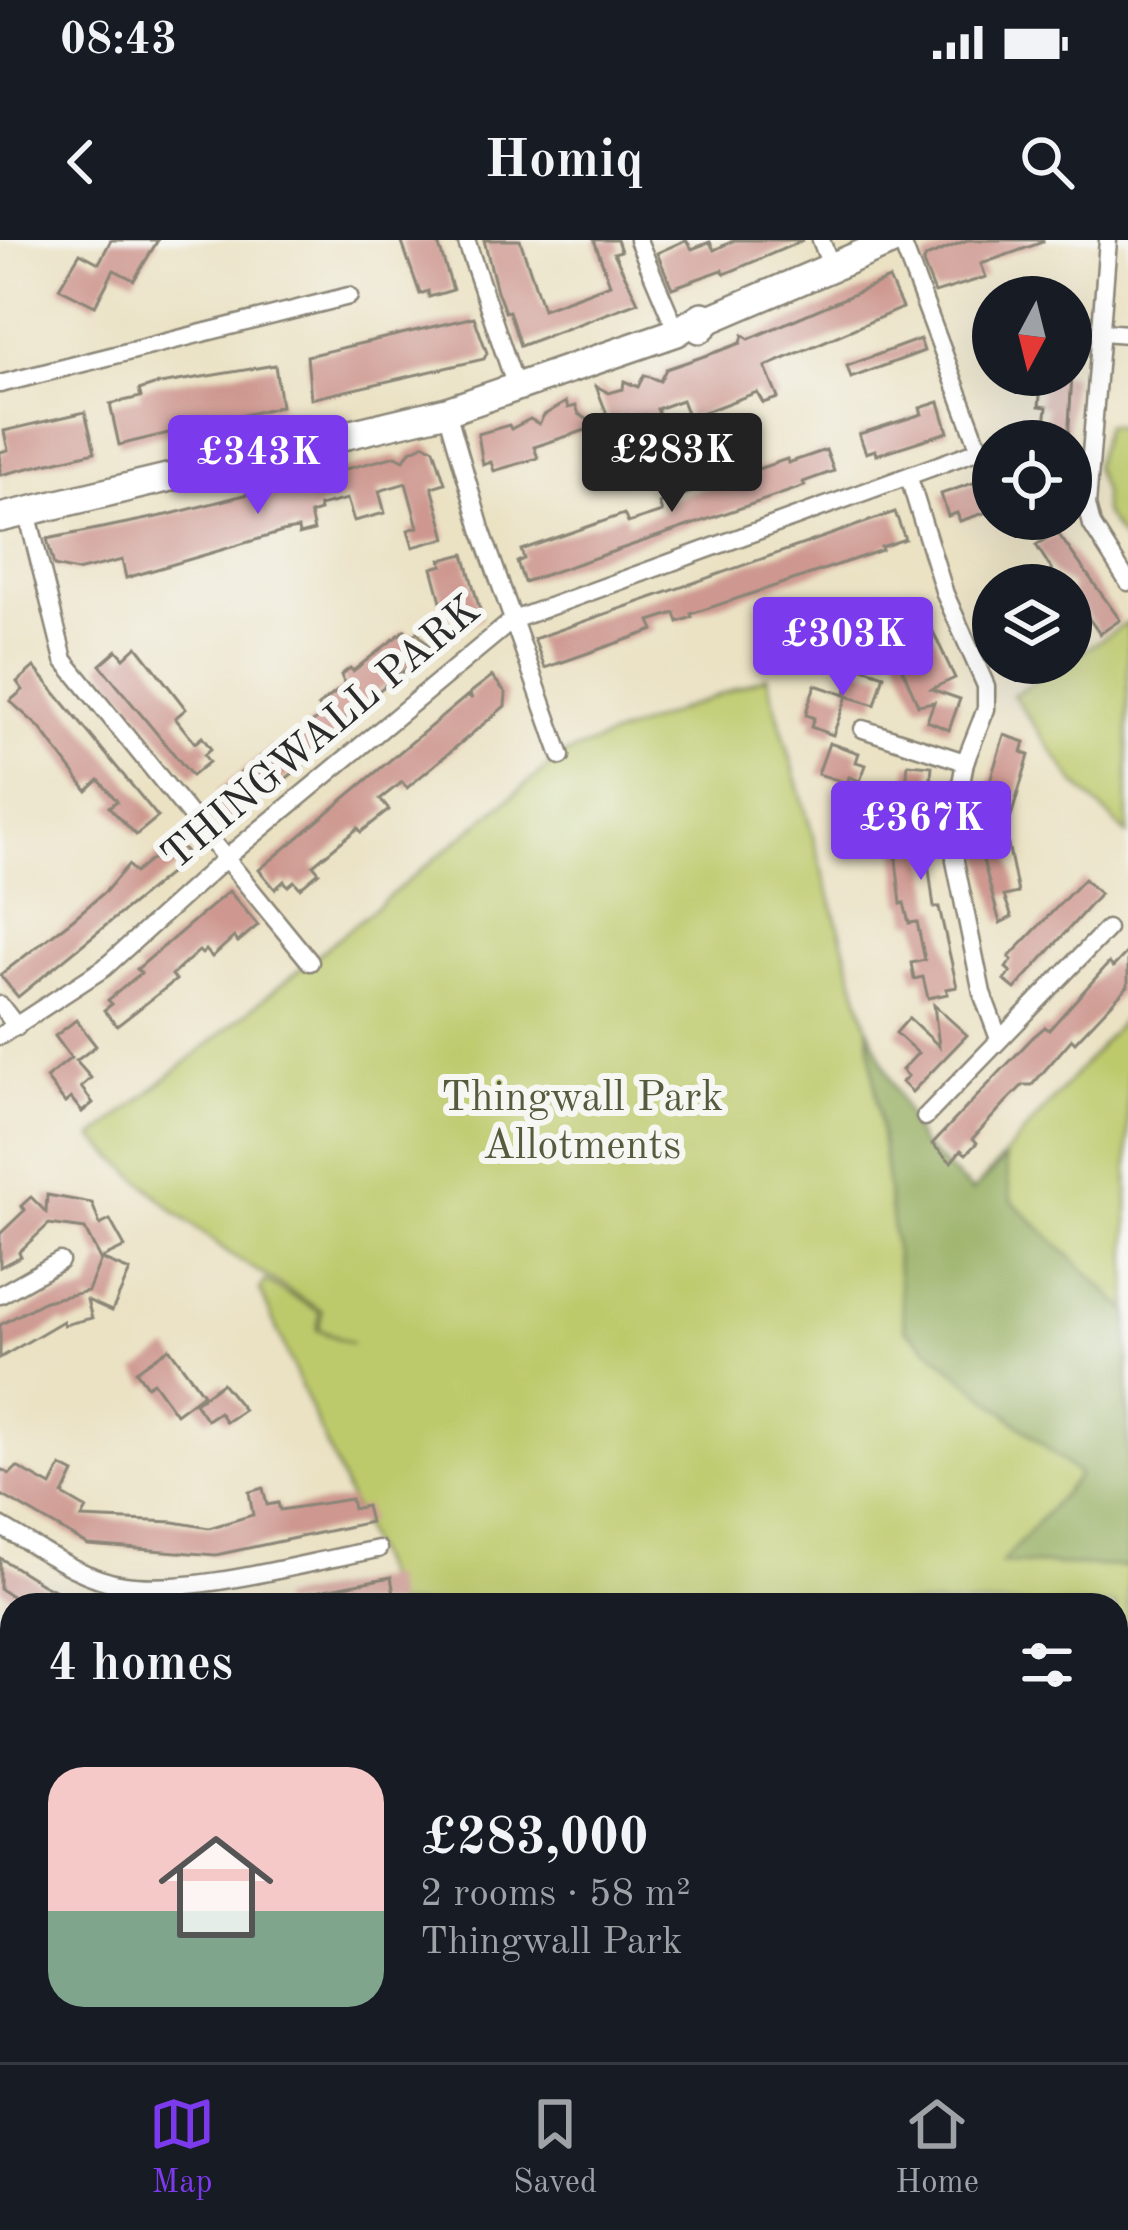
<!DOCTYPE html>
<meta charset="utf-8">
<style>
body{margin:0;font-family:"Old Standard TT",serif;background:#20242c;color:#f1f3f6;height:100vh;display:flex;flex-direction:column;font-size:45px;white-space:nowrap}
*{box-sizing:border-box;margin:0}
p{font-size:39px;color:#9ea1a6}
.icon{flex:none;width:66px;height:66px;fill:none;stroke:currentColor;stroke-width:2;stroke-linecap:round;stroke-linejoin:round}
.map{position:relative;flex:1;overflow:hidden}
.side{position:absolute;left:0px;top:1353px;width:1128px;height:471px;display:flex;flex-direction:column;background:#171b24;border-radius:36px 36px 0 0;box-shadow:0 12px 48px #0002}
.side>*{flex:none}
.needle{width:78px;rotate:187deg}
.tools{position:absolute;left:972px;top:36px;display:grid;gap:24px}
.tools a{display:grid;place-items:center;width:120px;height:120px;border-radius:50%;background:#171b24;box-shadow:0 12px 48px #0002;font-size:60px}
.price{position:absolute;translate:-50% -102px;padding:0 27px;border-radius:12px;background:#7c3aed;color:#fff;font-size:39px;line-height:78px;filter:drop-shadow(0 3px 6px #0008)}
.price::after{content:'';position:absolute;left:50%;top:72px;width:36px;height:27px;margin-left:-18px;background:inherit;clip-path:polygon(0 0,100% 0,50% 100%)}
.price.active{background:#222;color:#fff}
ul{padding:0;list-style:none}
li{display:flex;align-items:center;gap:36px;height:300px;padding:0 48px}
li+li{border-top:3px solid #363941}
li span{display:grid;place-items:center;flex:none;width:336px;height:240px;border-radius:36px;color:#555}
li>.icon{margin-inline-start:auto}
span .icon{width:144px;height:144px;fill:#fffc;stroke-width:1}
li b{font-size:51px}
h2{display:flex;justify-content:space-between;align-items:center;height:144px;padding:0 48px;font-size:51px}
.status{display:flex;justify-content:space-between;align-items:center;height:84px;padding:0 60px;background:#171b24;direction:ltr}
.status svg{height:33px;fill:currentColor}
header{display:flex;justify-content:space-between;align-items:center;height:156px;padding:0 48px;background:#171b24;font-size:54px;font-weight:700}
.tab-bar{display:flex;justify-content:space-around;align-items:center;height:168px;border-top:3px solid #363941;background:#171b24;font-size:33px;color:#9ea1a6}
.tab-bar a{display:grid;justify-items:center;gap:6px}
.tab-bar .active{color:#7c3aed}
.map>svg:first-child{display:block}
</style>
<div class="status"><b>08:43</b><svg viewBox="0 0 49 12"><path d="M0 12V9h3v3zM5 12V6h3v6zM10 12V3h3v9zM15 12V0h3v12zM26 1h20v11H26zM47 4h2v5h-2z"/></svg></div>
<header><svg class="icon" aria-label="back" viewBox="0 0 24 24"><path d="M15 5l-7 7 7 7"/></svg>Homiq<svg class="icon" aria-label="search" viewBox="0 0 24 24"><circle cx="10" cy="10" r="6"/><path d="M15 15l6 6"/></svg></header>
<div class="map">
<svg width="1128" height="1822" viewBox="0 0 1128 1822">
<rect width="100%" height="100%" fill="#f6f6f2"/>
<filter id="ink" filterUnits="userSpaceOnUse"><feTurbulence type="fractalNoise" baseFrequency=".00833" numOctaves="2"/><feDisplacementMap in="SourceGraphic" scale="24" xChannelSelector="R" yChannelSelector="G"/><feConvolveMatrix kernelMatrix="1 2 1 2 8 2 1 2 1" color-interpolation-filters="sRGB"/></filter>
<filter id="wash" filterUnits="userSpaceOnUse"><feTurbulence type="fractalNoise" baseFrequency=".004" numOctaves="4" result="noise"/><feDisplacementMap in="SourceGraphic" scale="48" xChannelSelector="R" yChannelSelector="G"/><feGaussianBlur stdDeviation="2.7" result="paint"/><feColorMatrix in="noise" values="0 0 0 0 0 0 0 0 0 0 0 0 0 0 0 0 0 1.4 0 .05"/><feComposite in="paint" operator="in"/></filter>
<g filter="url(#wash)">
<rect width="100%" height="100%" fill="#ebe2c4"/>
<!-- green -->
<g fill="#bdca6c" stroke="#747a4c" stroke-width="3">
<path d="M1105,185L1128,188V308L1103,272V252L1094,227Z"/>
<path d="M1128,382V595L1075,543L1013,455L1064,423H1071V419Z"/>
<path d="M767,436L868,788L920,904L973,951L1128,774V1822H1124L1116,1677V1365H395L260,1050L265,1041L320,1072L317,1090L353,1104L319,1089L322,1071L233,1016L178,974L93,898L561,516Z"/>
<path d="M0,1427L12,1432V1812H500L503,1822H0Z"/>
</g>
<!-- forest -->
<g fill="#96ae60" stroke="#606c46" stroke-width="3">
<path d="M868,788L920,903L972,952L1005,919L1011,960L1128,1071V1327L1002,1323L1079,1235L905,1089Z"/>
<path d="M0,1427L12,1432V1626L0,1623Z"/>
<path d="M1128,1449V1715L1118,1703L1116,1677V1454Z"/>
</g>
<g fill="none" stroke-linecap="round" stroke-linejoin="round">
<!-- stream -->
<g stroke="#4dbac8" stroke-width="4.5">
<path d="M1116,1498L1128,1490"/>
<path d="M0,1536L12,1534"/>
</g>
</g>
<g id="blocks">
<!-- building -->
<g fill="#ce9890">
<path d="M111,0H158L134,40L114,30L95,66L59,48L80,13L99,23Z"/>
<path d="M401,0H437L453,50L429,57L428,51L420,54Z"/>
<path d="M484,0H520L543,69L610,44L594,0H617L621,11L614,13L638,62L520,106L509,71L505,72L497,51Z"/>
<path d="M686,0L692,9L710,2L714,10L735,0H804L725,34L722,30L672,48L657,13Z"/>
<path d="M967,0H1043V2L981,24L986,37L935,53L923,23L926,17Z"/>
<path d="M889,39L902,68L765,127L778,158L763,163L757,152L689,178L682,160L657,169L666,191L653,196L645,175L630,181L628,175L610,182L596,146L609,153L623,149L624,141L638,147L644,135L660,141L666,129L722,110L741,103L743,95L749,99Z"/>
<path d="M474,77L487,113L484,119L311,159L307,116Z"/>
<path d="M920,99L924,111L851,138L847,126Z"/>
<path d="M275,125L281,166L119,205L110,164L141,157L139,150L154,145Z"/>
<path d="M1042,135H1072L1068,201H1037L1044,193L1047,167L1039,166Z"/>
<path d="M566,162L568,168L576,166L579,174L598,186L534,207L538,218L494,231L491,222L483,225L478,194L509,185L511,189L530,179L539,184L544,175Z"/>
<path d="M939,162L948,192L876,215L875,210L866,213L859,194L922,174L920,168Z"/>
<path d="M85,172L95,212L0,235V212L8,210L4,191Z"/>
<path d="M425,204L434,209L445,243L432,247L446,298L413,307L408,290L418,287L406,243L379,251L385,273L354,281L347,259L319,266L320,271L310,274L314,291L299,295L298,289L286,291L126,338L122,320L77,331L54,326L47,299L167,275L396,216L404,220L409,212Z"/>
<path d="M826,210L834,231L803,242L805,246L524,342L517,322L524,319L521,310L624,274L628,283L662,272L659,263L787,219L788,223Z"/>
<path d="M993,236V260L984,263L987,272L960,281L957,273L948,276L941,254Z"/>
<path d="M895,272L905,299L881,307L882,310L691,374L692,377L678,382L675,373L650,381L654,390L545,428L534,399Z"/>
<path d="M1057,292L1120,380L1100,394L1071,354V345L1056,336L1036,305Z"/>
<path d="M464,314L482,377L458,393L454,374L445,376L432,328L443,325L441,320Z"/>
<path d="M928,381L955,438L931,449L960,459L949,490L927,481L934,462L918,465L894,409L911,402L906,391Z"/>
<path d="M405,390L411,397L417,392L431,409L347,476L352,482L302,519L306,523L229,583L215,565L223,559L217,552L274,506L278,511L324,473L318,466L345,445L341,435L350,428L353,431Z"/>
<path d="M137,406L186,469L175,478L195,503L202,497L211,509L204,515L209,522L192,536L100,425L117,410L124,418Z"/>
<path d="M854,425L884,435L875,465L847,456L833,495L811,487L814,478L806,475L807,469L815,445L845,455Z"/>
<path d="M34,427L158,577L136,595L109,567L117,561L99,540L87,551L40,488L10,461L23,450L17,442Z"/>
<path d="M492,436L506,453L505,466L407,548L402,542L380,559L389,570L361,592L358,588L313,625L319,632L300,648L294,641L288,646L284,641L275,649L259,630L468,455L472,459L470,453Z"/>
<path d="M1004,495L1025,502L1022,512L1029,515L1006,594L1018,653L1004,656L1012,677L1000,683L975,591Z"/>
<path d="M829,503L859,513L856,522L866,525L860,541L849,537L847,543L818,534Z"/>
<path d="M908,524L932,526L925,598L934,668L939,667L957,747L946,749L948,754L928,758L923,737L914,739L911,723L925,720L917,682L909,683L904,663L901,664L896,619L900,601L899,588H896L899,546H906Z"/>
<path d="M176,600L190,617L18,757L0,735L73,679L106,651L128,625L135,633Z"/>
<path d="M1084,639L1100,654L1015,749L1004,740L1011,732L1006,728L1012,720L1009,717Z"/>
<path d="M229,651L258,685L238,702L234,697L212,717L206,710L202,714L199,711L172,735L176,740L117,786L104,770L112,764L108,760L141,733L137,729Z"/>
<path d="M1128,711V746L1075,802L1072,799L1032,845H1023L1006,862L973,898L977,903L966,914L961,910L951,922L932,904L1033,797L1045,787L1049,790L1109,723L1113,727Z"/>
<path d="M934,765L967,795L912,852L902,842L908,836L902,830L918,813L896,793L909,778L939,806Z"/>
<path d="M76,780L96,806L76,821L91,838L81,847L93,863L82,872L71,858L65,863L46,838L71,818L55,796Z"/>
<path d="M47,955L92,963L100,985L110,980L125,1007L100,1019L85,989L49,984L19,1012L21,1016L0,1027V994L25,970L21,966L31,957L46,972Z"/>
<path d="M101,1019L130,1031L112,1071L87,1060L92,1078L64,1085L63,1081L0,1118V1085L45,1061L88,1051Z"/>
<path d="M169,1108L203,1154L176,1174L153,1142L147,1146L136,1131Z"/>
<path d="M222,1143L244,1170L226,1182L219,1172L207,1180L195,1163Z"/>
<path d="M61,1226L74,1233L63,1255L87,1269L82,1278L174,1282L209,1288L253,1275L249,1252L263,1248L267,1265L278,1263L280,1270L351,1259L353,1269L366,1266L370,1282L216,1315L88,1305L0,1254V1229L10,1234L17,1227L51,1246Z"/>
<path d="M0,1318L42,1344L84,1365H26L0,1349Z"/>
<path d="M391,1337L396,1365H280L279,1359Z"/>
</g>
</g>
</g>
<g filter="url(#ink)">
<use href="#blocks" fill-opacity="0" stroke="#8b8678" stroke-width="3"/>
<g fill="none" stroke-linecap="round" stroke-linejoin="round">
<defs>
<g id="street">
<path d="M466,0L517,150"/>
<path d="M638,0L677,92"/>
<path d="M821,0L831,26"/>
<path d="M901,0L980,210"/>
<path d="M1108,0L1087,265L1092,285L1128,342"/>
<path d="M1102,92L1128,94"/>
<path d="M0,144L349,56"/>
<path d="M447,171L481,289L561,516"/>
<path d="M1003,201L1030,191"/>
<path d="M909,238L945,354L986,446V469L965,522L954,581L955,621L982,753L999,799"/>
<path d="M27,272L64,420L310,722"/>
<path d="M863,489L965,522"/>
<path d="M0,765L17,787"/>
<path d="M0,796L104,728L227,617L513,380L993,205"/>
<path d="M925,877L1107,689"/>
<path d="M0,1055L60,1021"/>
<path d="M0,1286C39,1308 79,1338 124,1345C193,1355 307,1322 378,1309"/>
<path d="M510,1812L514,1822"/>
<path d="M773,1822L775,1812"/>
<path d="M1008,1822L1010,1812"/>
</g>
<g id="primary">
<path d="M700,89L710,79L895,0"/>
<path d="M0,278L447,171L677,92L702,76L710,79"/>
</g>
</defs>
<!-- street casing -->
<use href="#street" stroke="#8b8678" stroke-width="21"/>
<!-- primary casing -->
<use href="#primary" stroke="#8b8678" stroke-width="32"/>
<!-- street -->
<use href="#street" stroke="#fff" stroke-width="16"/>
<!-- primary -->
<use href="#primary" stroke="#fff" stroke-width="27"/>
</g>
</g>
<g text-anchor="middle" dominant-baseline="central" stroke-width="12" stroke-linejoin="round" paint-order="stroke">
<!-- street labels -->
<g font-size="42" fill="#2b2b2b" stroke="#f6f6f2">
<text transform="translate(322 494) rotate(-40)">THINGWALL PARK</text>
</g>
<!-- park labels -->
<g font-size="42" fill="#575b3e" stroke="#f6f6f2">
<text x="582" y="859">Thingwall Park<tspan x="582" dy="48">Allotments</tspan></text>
</g>
</g>
</svg>
<div class="tools">
<a><svg class="needle" viewBox="-14 -14 28 28"><path d="M0-13l5 13h-10z" fill="#e53935"/><path d="M0 13l5-13h-10z" fill="#9ea1a6"/></svg></a>
<a><svg class="icon" aria-label="locate" viewBox="0 0 24 24"><circle cx="12" cy="12" r="6"/><path d="M12 2v4M12 18v4M2 12h4M18 12h4"/></svg></a>
<a><svg class="icon" aria-label="layers" viewBox="0 0 24 24"><path d="M12 4l9 5-9 5-9-5zM3 14l9 5 9-5"/></svg></a>
</div>
<b class="price active" style="left:672px;top:275px">£283K</b>
<b class="price" style="left:258px;top:277px">£343K</b>
<b class="price" style="left:843px;top:459px">£303K</b>
<b class="price" style="left:921px;top:643px">£367K</b>
<section class="side">
<h2>4 homes<svg class="icon" aria-label="filters" viewBox="0 0 24 24"><path d="M4 7h16M4 17h16"/><circle cx="9" cy="7" r="2"/><circle cx="15" cy="17" r="2"/></svg></h2>
<ul>
<li><span style="background:linear-gradient(#f6c9c9 60%,#7fa58c 0)"><svg class="icon" aria-label="home" viewBox="0 0 24 24"><path d="M3 11l9-7 9 7M6 9v11h12V9"/></svg></span><div><b>£283,000</b><p>2 rooms · 58 m²</p><p>Thingwall Park</p></div></li>
</ul>
</section>
</div>
<nav class="tab-bar">
<a class="active"><svg class="icon" aria-label="map" viewBox="0 0 24 24"><path d="M3 6l6-2 6 2 6-2v14l-6 2-6-2-6 2zM9 4v14M15 6v14"/></svg>Map</a>
<a><svg class="icon" aria-label="saved" viewBox="0 0 24 24"><path d="M7 4h10v16l-5-4-5 4z"/></svg>Saved</a>
<a><svg class="icon" aria-label="home" viewBox="0 0 24 24"><path d="M3 11l9-7 9 7M6 9v11h12V9"/></svg>Home</a>
</nav>
